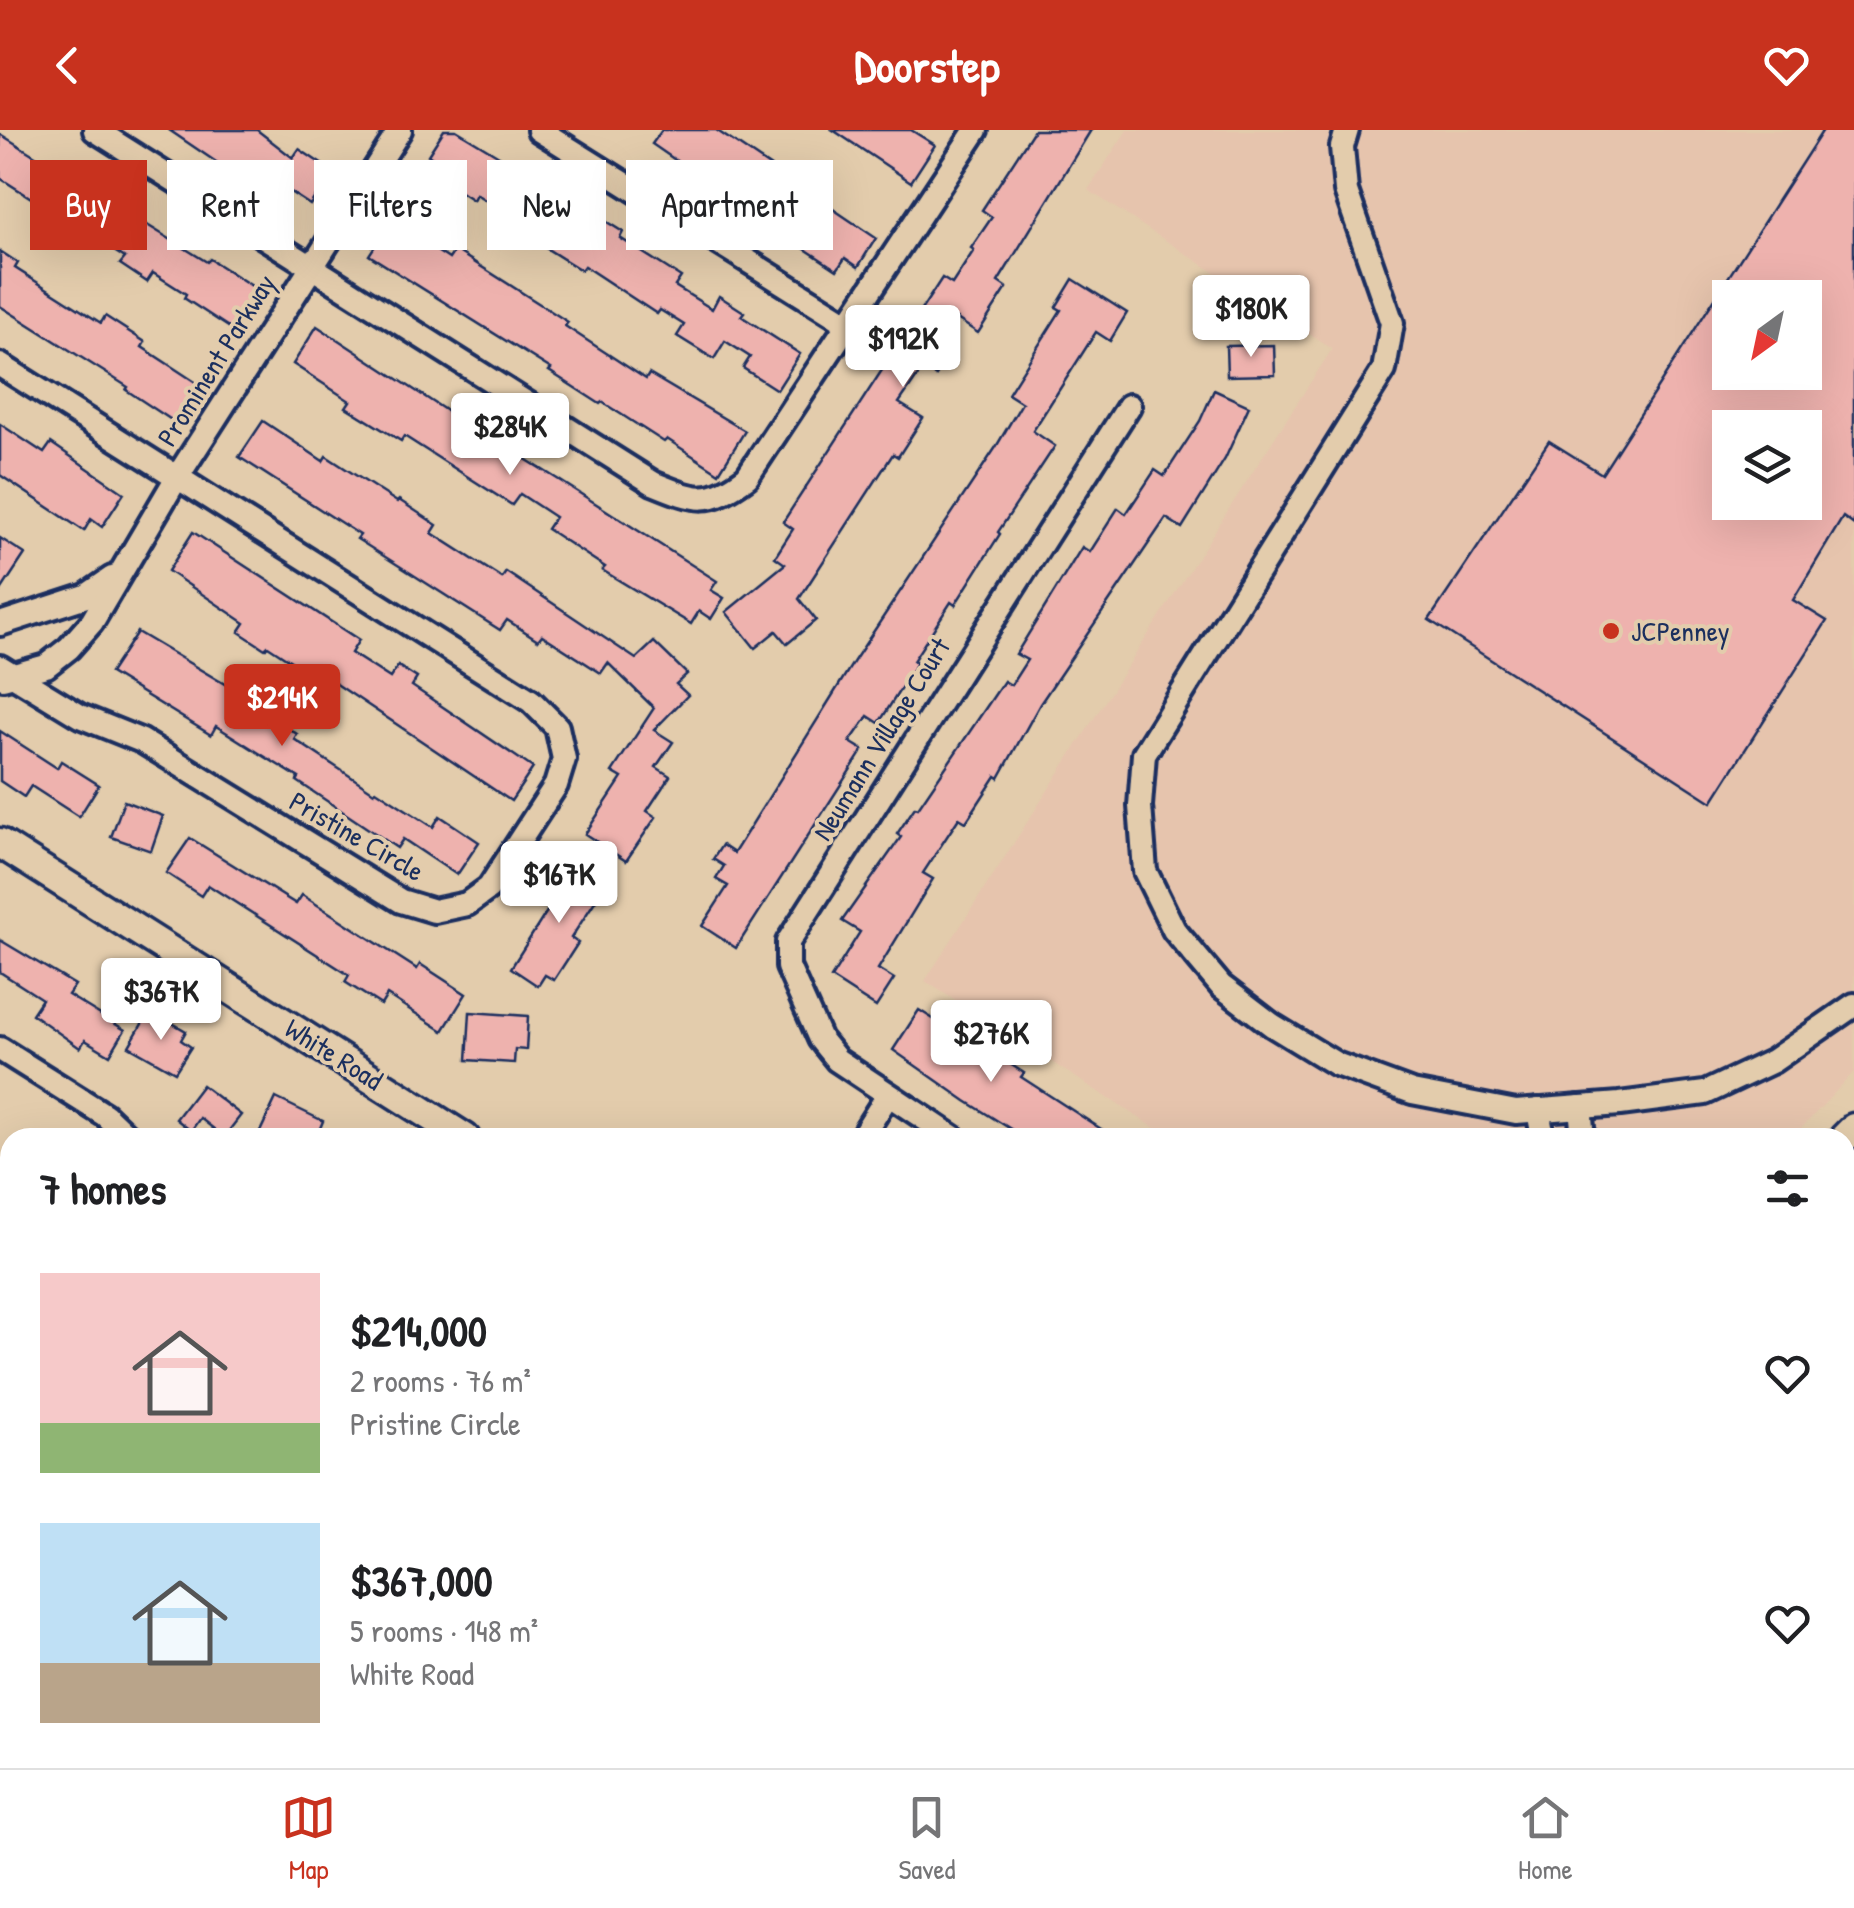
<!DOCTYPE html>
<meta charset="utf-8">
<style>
body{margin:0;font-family:"Patrick Hand",sans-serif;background:#f2f2f2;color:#202124;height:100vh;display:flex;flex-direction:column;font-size:38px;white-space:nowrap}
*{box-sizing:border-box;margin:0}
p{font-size:32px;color:#757577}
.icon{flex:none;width:55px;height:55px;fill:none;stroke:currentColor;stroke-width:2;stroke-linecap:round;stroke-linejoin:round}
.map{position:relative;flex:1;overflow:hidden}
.sheet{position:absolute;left:0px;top:998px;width:1855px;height:642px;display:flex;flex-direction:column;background:#fff;border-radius:30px 30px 0 0;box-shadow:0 10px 40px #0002}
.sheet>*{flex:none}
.banner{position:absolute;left:30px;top:30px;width:1000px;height:90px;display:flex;gap:20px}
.needle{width:65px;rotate:213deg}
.fabs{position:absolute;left:1712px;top:150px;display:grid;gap:20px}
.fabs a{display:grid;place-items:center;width:110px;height:110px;border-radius:0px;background:#fff;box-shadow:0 10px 40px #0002;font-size:50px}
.price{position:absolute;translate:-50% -85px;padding:0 22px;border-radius:10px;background:#fff;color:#222;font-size:32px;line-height:65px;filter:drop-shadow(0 2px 5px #0008)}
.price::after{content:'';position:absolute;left:50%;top:60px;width:30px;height:22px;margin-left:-15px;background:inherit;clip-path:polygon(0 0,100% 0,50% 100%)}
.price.selected{background:#c8321e;color:#fff}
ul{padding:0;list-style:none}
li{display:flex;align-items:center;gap:30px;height:250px;padding:0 40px}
li span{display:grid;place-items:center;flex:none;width:280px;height:200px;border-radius:0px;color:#555}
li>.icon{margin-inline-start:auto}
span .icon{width:120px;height:120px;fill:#fffc;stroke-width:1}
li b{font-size:42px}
h2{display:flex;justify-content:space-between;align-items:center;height:120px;padding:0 40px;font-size:42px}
.pill{padding:0 35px;border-radius:0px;background:#fff;box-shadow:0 10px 40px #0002;font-size:35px;line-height:90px}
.pill.selected{background:#c8321e;color:#fff}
header{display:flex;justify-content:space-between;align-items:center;height:130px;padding:0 40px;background:#c8321e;color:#fff;font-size:45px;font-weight:700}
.tabs{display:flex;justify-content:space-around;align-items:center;height:140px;border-top:2px solid #e0e0e0;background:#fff;font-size:28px;color:#757577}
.tabs a{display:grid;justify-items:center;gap:5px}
.tabs .selected{color:#c8321e}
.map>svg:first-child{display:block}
</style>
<header><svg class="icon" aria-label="back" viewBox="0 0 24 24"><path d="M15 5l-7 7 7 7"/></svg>Doorstep<svg class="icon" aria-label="heart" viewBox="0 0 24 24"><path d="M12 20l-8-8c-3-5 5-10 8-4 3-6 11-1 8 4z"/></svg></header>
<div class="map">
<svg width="1854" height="1638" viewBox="0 0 1854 1638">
<rect width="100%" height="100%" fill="#e3ccac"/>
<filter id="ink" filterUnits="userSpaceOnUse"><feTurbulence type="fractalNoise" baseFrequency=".01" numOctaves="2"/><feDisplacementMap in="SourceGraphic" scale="20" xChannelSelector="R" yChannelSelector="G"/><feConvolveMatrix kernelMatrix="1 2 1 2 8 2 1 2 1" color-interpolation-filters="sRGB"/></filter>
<g filter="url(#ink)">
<!-- built -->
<path fill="#e6c4ad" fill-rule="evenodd" d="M1127,0H1854V942L1793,1007H1169L925,851L1332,219L1088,60ZM1730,168H1805V242H1730ZM1730,298H1805V372H1730Z"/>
<!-- building -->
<g fill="#eeb2ae" stroke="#1b2f5e" stroke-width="2.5" fill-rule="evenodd">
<path d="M169,0H257L293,28L299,19L332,41L310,75L287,60L278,74Z"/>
<path d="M444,0H456L570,69L623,102L620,108L681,147L675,156L712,179L719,166L744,182L741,186L800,224L777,260L743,238L750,227L725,211L714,229L677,206L684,195L660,180L657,184L584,136L581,140L541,115L545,109L476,64L473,70L433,44L440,33L428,25Z"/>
<path d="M662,0H716L876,108L858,137L845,128L837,140L799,115L802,111L735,67L733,70L652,14Z"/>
<path d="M833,0H911L935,15L911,52Z"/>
<path d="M1034,0H1091L998,152L1007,158L978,203L957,189L940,216L951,222L936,246L923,238L899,273L923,288L898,327L893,324L799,469L816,490L787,514L776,501L755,518L726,482L785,434L775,427L793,399L783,392L942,148L952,154L974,120L971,118L992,87L982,80Z"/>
<path d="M1823,0H1854V395L1843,387L1793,470L1827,491L1712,672L1429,490L1549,311L1602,344ZM1730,168H1805V242H1730ZM1730,298H1805V372H1730Z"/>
<path d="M0,4L207,132L210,129L258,160L233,200L184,168L186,164L153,143L147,152L120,134L125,128L0,48Z"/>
<path d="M391,91L449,129L455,120L568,192L565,196L646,249L649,244L745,301L719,343L667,309L664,312L602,272L600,274L549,241L551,239L369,125Z"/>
<path d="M0,121L18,133L15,138L101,193L105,186L145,212L142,217L200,255L176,293L126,260L128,257L0,176Z"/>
<path d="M1073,149L1127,183L1110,211L1096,202L1033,301L1055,316L998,402L1000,404L955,475L951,472L913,531L917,533L879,593L868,586L850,612L863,620L736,818L702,796L728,756L716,749L724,736L713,729L722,715L734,723L854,531L996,317L1022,273L1008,264L1061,180L1056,177Z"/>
<path d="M317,196L497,314L498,312L559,350L717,451L711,460L724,468L711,489L699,481L691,494L602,440L605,437L547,399L555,387L520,364L512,375L404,306L401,311L346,277L350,271L293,234Z"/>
<path d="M1274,215L1275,245L1227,246L1226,216Z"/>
<path d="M1214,260L1249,276L1225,329L1182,398L1166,388L1040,574L999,648L996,646L966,692L959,688L923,743L933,749L878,839L894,849L876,877L831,848L860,802L842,791L901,707L897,704L915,677L918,678L1004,551L1011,555L1027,530L1016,524L1082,417L1090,422L1118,378L1126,384L1155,340L1164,346L1200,291Z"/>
<path d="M263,291L323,331L326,326L397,372L399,370L437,395L432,403L502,448L506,442L636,529L654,512L687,544L676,554L688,565L654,600L673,612L656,637L670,646L647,681L656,687L626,731L585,704L622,648L612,642L654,578L608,533L601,543L542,505L538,510L507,490L500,500L357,409L360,405L239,327Z"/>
<path d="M0,294L44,323L51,313L124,363L102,397L91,389L84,401L0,345Z"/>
<path d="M193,402L359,510L351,523L390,548L398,536L417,548L412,556L533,638L511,671L332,551L329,556L268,516L265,519L239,502L245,493L168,441Z"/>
<path d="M0,408L25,424L0,462Z"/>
<path d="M137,502L238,562L236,565L297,604L294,609L374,662L376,660L433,697L440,686L479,712L457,745L403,709L397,718L297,651L299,648L216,596L211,605L110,543Z"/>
<path d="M0,601L57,638L61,631L99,655L79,687L31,656L24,667L0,651Z"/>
<path d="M124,671L163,686L151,721L111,707Z"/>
<path d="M190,708L296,774L302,765L417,839L420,834L466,864L443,901L387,865L381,875L345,852L349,845L208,755L201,766L166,743Z"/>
<path d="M573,732L607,753L571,808L578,813L554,850L545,845L538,856L511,838L551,775L547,772Z"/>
<path d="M0,810L75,855L68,865L125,900L110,925L85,910L80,918L32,884L42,869L0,842Z"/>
<path d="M919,880L946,897L942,904L989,935L996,925L1024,943L1021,947L1115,1008H1025L966,971L893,920Z"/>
<path d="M470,882L528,886L526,920L515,919L514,933L467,930Z"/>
<path d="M146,887L162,898L167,890L186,901L181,910L191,917L175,942L129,916Z"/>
<path d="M202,955L241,985L224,1007L200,988L191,1001L176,989Z"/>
<path d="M276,968L323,991L316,1008H267L259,1004Z"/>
</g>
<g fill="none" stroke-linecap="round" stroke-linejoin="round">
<defs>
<g id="minor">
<path d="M95,0L653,353C697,371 708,376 747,347L976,0"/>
<path d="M539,0L847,193"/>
<path d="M1347,0L1342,17L1346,61L1392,193L1384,240L1144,624L1140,676L1145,741L1174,800L1221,856L1272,895L1336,934L1412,962L1516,982L1620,974L1705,963L1773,931L1854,875"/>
<path d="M0,235L531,571L557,597L564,629L556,655L489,758L467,774L434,781L401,771L142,611L80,586L0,537"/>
<path d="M0,494L86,466L112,448"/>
<path d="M3,548L46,536L69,518L92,492L176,349L400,0"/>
<path d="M0,919L105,985L129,1008"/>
<path d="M1580,977L1583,1008"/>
<path d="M1538,980L1543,1008"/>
<path d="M861,1008L888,965"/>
<path d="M954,1008L837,930L820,909L788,837V812L1129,276"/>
<path d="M0,1123L10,1121"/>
<path d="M0,1404L10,1397"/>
<path d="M330,1638L336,1630"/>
<path d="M612,1638L617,1630"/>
</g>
<g id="tertiary">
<path d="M0,713L465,1008"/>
<path d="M1844,1008L1854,998"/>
<path d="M1845,1072L1854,1062"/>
<path d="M1447,1630L1459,1638"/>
<path d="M1418,1638L1423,1630"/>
</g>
</defs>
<!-- minor casing -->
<use href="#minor" stroke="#1b2f5e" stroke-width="30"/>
<!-- tertiary casing -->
<use href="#tertiary" stroke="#1b2f5e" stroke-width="35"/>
<!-- minor -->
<use href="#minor" stroke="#e3ccac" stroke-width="22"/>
<!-- tertiary -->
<use href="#tertiary" stroke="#e3ccac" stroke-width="28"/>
</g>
</g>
<!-- markers -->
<circle fill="#c8321e" stroke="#e3ccac" stroke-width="4" cx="1611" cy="501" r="10"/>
<g text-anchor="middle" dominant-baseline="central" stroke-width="8" stroke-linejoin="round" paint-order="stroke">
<!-- street labels -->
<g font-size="28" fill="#1b2f5e" stroke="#e3ccac">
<text transform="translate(216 230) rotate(-58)">Prominent Parkway</text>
<text transform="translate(881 609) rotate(-58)">Neumann Village Court</text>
<text transform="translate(357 706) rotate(30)">Pristine Circle</text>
<text transform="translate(334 924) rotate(32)">White Road</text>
</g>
<!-- poi labels -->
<g font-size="28" fill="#1b2f5e" stroke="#e3ccac" text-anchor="start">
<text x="1631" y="501">JCPenney</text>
</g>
</g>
</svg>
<div class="fabs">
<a><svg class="needle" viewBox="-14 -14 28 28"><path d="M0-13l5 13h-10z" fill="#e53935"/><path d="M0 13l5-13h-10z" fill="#757577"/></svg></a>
<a><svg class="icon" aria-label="layers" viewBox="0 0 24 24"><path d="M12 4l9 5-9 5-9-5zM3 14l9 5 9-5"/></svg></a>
</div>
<b class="price" style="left:1251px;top:230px">$180K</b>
<b class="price" style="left:903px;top:260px">$192K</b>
<b class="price" style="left:510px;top:348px">$284K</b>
<b class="price selected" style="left:282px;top:619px">$214K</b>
<b class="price" style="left:559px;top:796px">$167K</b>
<b class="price" style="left:161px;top:913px">$367K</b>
<b class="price" style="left:991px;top:955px">$276K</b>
<div class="banner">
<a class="pill selected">Buy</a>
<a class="pill">Rent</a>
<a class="pill">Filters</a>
<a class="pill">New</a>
<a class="pill">Apartment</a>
</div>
<section class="sheet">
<h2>7 homes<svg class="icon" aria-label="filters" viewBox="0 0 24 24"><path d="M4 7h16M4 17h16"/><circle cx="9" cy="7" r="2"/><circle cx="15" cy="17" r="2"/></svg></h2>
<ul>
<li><span style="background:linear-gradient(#f6c9c9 75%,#8fb573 0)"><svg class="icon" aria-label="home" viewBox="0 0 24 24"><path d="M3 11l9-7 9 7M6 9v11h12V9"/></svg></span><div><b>$214,000</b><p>2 rooms · 76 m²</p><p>Pristine Circle</p></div><svg class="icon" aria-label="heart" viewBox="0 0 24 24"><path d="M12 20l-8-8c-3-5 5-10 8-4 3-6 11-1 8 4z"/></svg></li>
<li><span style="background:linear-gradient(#bfe0f5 70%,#b9a48a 0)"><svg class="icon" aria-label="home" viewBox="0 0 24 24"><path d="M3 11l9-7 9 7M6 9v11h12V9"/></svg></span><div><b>$367,000</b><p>5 rooms · 148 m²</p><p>White Road</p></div><svg class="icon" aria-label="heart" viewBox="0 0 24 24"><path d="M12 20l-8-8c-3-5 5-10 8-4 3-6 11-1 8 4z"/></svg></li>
</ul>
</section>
</div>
<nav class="tabs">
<a class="selected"><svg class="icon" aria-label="map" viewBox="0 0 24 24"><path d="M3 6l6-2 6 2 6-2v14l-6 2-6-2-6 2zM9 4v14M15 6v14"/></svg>Map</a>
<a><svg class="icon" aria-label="saved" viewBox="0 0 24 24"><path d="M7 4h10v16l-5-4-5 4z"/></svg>Saved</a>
<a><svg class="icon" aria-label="home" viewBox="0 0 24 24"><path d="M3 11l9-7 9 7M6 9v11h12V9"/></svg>Home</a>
</nav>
